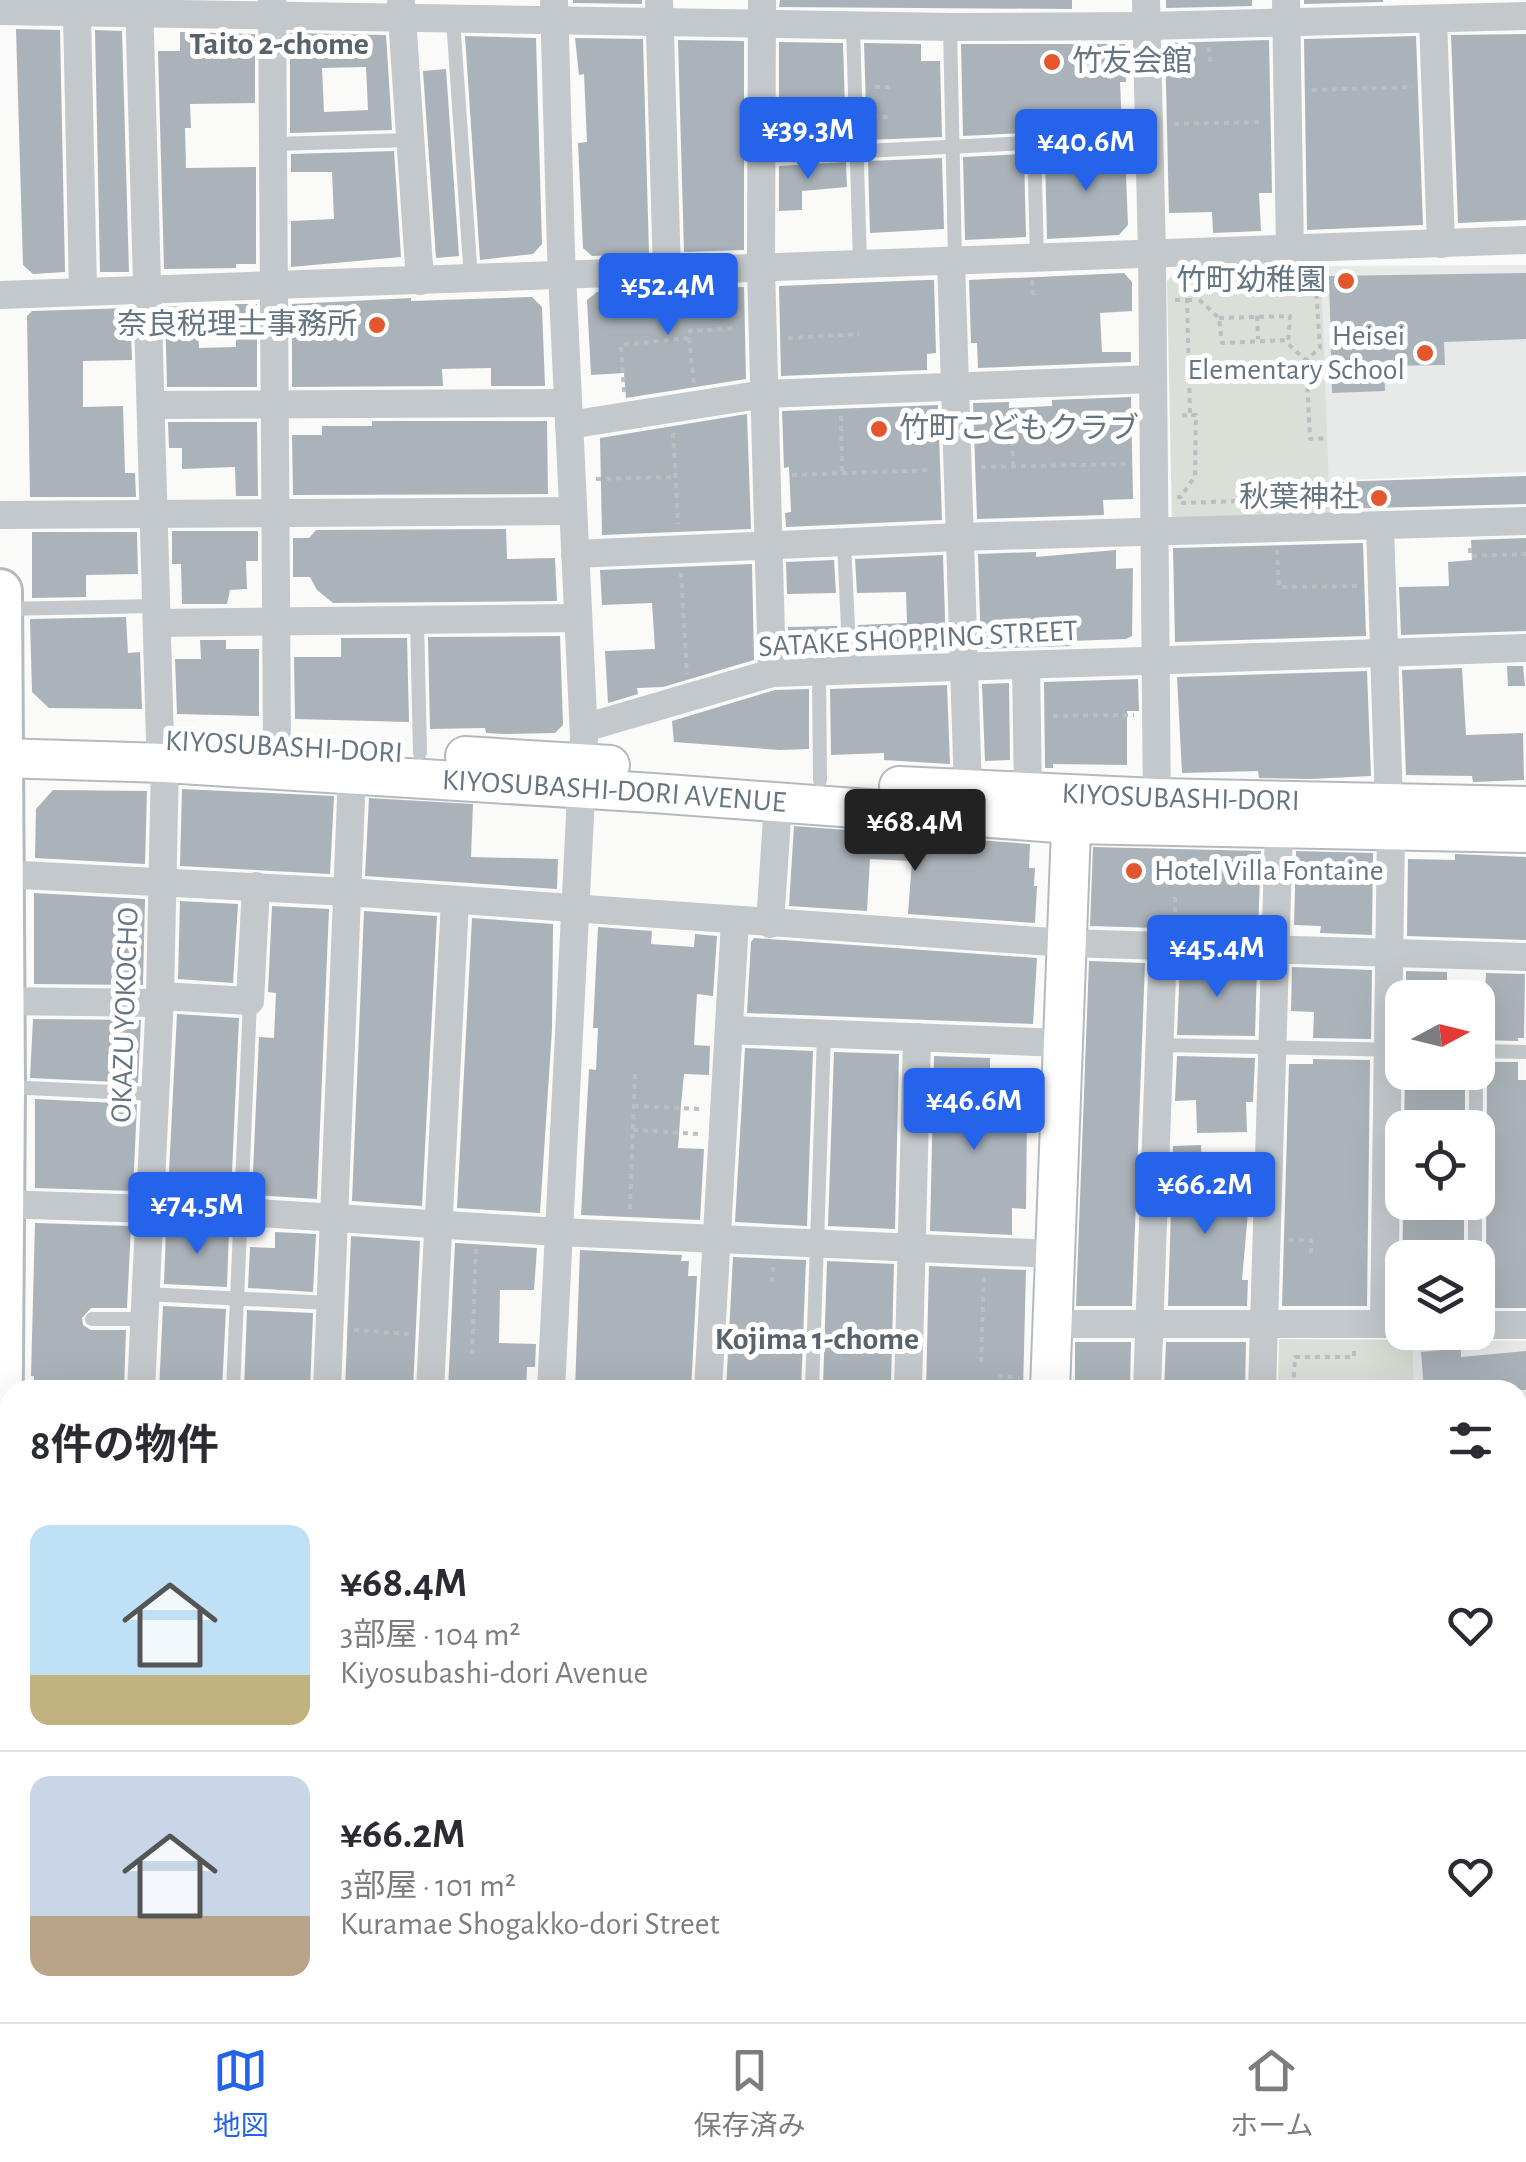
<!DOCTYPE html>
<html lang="ja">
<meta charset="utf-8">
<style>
body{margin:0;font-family:"Alegreya Sans","Noto Sans JP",sans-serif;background:#f7f7f7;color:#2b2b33;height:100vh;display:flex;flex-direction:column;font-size:38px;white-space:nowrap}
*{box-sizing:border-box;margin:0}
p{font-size:32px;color:#7c7c81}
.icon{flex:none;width:55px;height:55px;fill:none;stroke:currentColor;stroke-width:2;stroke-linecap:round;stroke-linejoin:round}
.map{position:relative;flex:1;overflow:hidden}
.panel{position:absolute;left:0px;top:1380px;width:1528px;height:642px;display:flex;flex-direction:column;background:#fff;border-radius:30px 30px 0 0;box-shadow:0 10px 40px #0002}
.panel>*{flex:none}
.needle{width:65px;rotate:83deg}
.fabs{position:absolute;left:1385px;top:980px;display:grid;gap:20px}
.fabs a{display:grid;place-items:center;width:110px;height:110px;border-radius:20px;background:#fff;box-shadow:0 10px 40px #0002;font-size:50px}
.price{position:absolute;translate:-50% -85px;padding:0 22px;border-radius:10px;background:#2563eb;color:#fff;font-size:32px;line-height:65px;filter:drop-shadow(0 2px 5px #0008)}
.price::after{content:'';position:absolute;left:50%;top:60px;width:30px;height:22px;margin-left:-15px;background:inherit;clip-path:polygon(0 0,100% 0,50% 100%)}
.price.selected{background:#222;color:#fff}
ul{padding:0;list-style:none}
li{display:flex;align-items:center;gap:30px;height:250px;padding:0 30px}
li+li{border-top:2px solid #e1e1e2}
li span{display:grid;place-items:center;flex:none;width:280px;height:200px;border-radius:20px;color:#555}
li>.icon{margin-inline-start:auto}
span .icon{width:120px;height:120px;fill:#fffc;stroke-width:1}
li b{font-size:42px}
h2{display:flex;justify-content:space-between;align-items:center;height:120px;padding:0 30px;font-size:42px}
.menu{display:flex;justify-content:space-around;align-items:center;height:140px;border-top:2px solid #e1e1e2;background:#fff;font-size:28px;color:#7c7c81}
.menu a{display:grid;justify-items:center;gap:5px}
.menu .selected{color:#2563eb}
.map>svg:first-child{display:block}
</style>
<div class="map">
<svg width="1526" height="2022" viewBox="0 0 1526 2022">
<rect width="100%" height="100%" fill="#fafaf8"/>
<!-- built -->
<g fill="#e8e9e9">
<path d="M1526,265V472L1328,481L1321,266Z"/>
<path d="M1413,1340L1526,1341V1566H1518V1390H1414Z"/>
</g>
<!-- green -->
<g fill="#dadfd7">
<path d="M1321,266L1330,518L1172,524L1167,281L1176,272Z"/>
<path d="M1279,1339L1413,1340L1414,1390H1278Z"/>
</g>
<!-- building -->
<g fill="#aab3b9" fill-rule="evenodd">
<path d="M573,0H642V4L573,3Z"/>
<path d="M780,0H1072V9L779,7Z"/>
<path d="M1166,0H1252V6L1166,8Z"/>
<path d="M1304,0H1383V2L1304,4Z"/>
<path d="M16,29L60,30L65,272L33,274L23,265Z"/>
<path d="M95,30L122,31L129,272H100Z"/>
<path d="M180,32L255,34V103L190,104L191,128H185L186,168L256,167V264H236V268L164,269L158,51H180Z"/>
<path d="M290,33L386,35L392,130L290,133ZM366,67L368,110L324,112L322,68Z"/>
<path d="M1526,34V220L1458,223L1451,35Z"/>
<path d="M465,36L536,38L542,244L533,254L480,260Z"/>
<path d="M1416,36L1423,225L1307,230L1304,39Z"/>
<path d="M575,38L643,39L649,254L592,256L583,248L578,143L587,142L584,74L579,75Z"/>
<path d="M678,40L744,41V250L684,252Z"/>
<path d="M1269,40L1272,193H1259L1261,231L1213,233L1212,212L1169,213L1165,43Z"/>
<path d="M779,42L843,43L846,141L779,145Z"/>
<path d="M864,43L921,44V61H940L942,137L867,140Z"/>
<path d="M961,44H1125L1126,82H1120L1122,128L963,136Z"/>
<path d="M446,69L459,256L436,258L423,71Z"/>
<path d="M1125,150L1128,225L1119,235L1047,239L1045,153Z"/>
<path d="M394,151L401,257L291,267V221L334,219L332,172H291V154Z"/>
<path d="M1024,154L1026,237L965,240L963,157Z"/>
<path d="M942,158L944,229L870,233L868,161Z"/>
<path d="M846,162L847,187L802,191V210L779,211V166Z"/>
<path d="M1124,273L1132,282V311L1100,313L1102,352H1131V362L978,368L977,343H971L969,280Z"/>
<path d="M1526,273V339L1444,342L1445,365L1384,366L1385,391L1332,393L1329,276Z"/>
<path d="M926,280H934L936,353L927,354V370L781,376L779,286Z"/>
<path d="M744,287L746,379L626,398L624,373L591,375L587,300L597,292Z"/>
<path d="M532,297L542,307L545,386H491V368L442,369L443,386L292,387V304L411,298V301Z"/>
<path d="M235,304H257V387H167L165,307L196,305L199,348L236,347Z"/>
<path d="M130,308L132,360L83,361V407L123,406L125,473H135L136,497H30L27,316L32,311Z"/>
<path d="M1131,397L1133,499L1103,500L1104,515L977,519L973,403L1009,402V408L1052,406V400Z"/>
<path d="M938,405L942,520L786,527L785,513L791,512L789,467L784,468L782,411Z"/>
<path d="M747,414L751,529L602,535L600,438Z"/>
<path d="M372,421H547L548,494L293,495L292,435H322V426H372Z"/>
<path d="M168,422H257L258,496H236L235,467L182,469V448H169Z"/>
<path d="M1526,476V504L1332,509L1331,482Z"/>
<path d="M506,529L507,559L555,558L557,601L333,603L317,590L310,577H293V538H309L316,530Z"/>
<path d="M172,531H258V561H246L247,589L230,590L227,604H182L181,564H172Z"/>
<path d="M32,532H137L138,574L86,575V597L32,598Z"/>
<path d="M1526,538V631L1401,635L1399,587L1449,586L1448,562L1472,560L1471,540Z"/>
<path d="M1363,543L1366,636L1175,642L1173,548Z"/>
<path d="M1116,550V569L1133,568L1132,636L1126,639L1071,641V646L981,649L978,554L1036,552V557Z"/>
<path d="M943,555L946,650L860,653L858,625L907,623L906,592L857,593L855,559Z"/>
<path d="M834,560L836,593L787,594L786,562Z"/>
<path d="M752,564L754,660L663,687L637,688L638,694L608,703L605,651L655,649L652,603L602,605L600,570Z"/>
<path d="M126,617L128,653L140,652L142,709L49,708L32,692L30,619Z"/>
<path d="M837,626L839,653L789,655L788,627Z"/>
<path d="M560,636L563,725L555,733L504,734L486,733L485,728L430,729L428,637Z"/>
<path d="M341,638H407L409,722L295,719L294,657H341Z"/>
<path d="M200,640H226V649H259V716L177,714L175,659H201Z"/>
<path d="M1507,666H1523L1525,686H1508Z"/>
<path d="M1462,668L1466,735L1523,733L1524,780L1473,782L1472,776L1406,775L1402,670Z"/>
<path d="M1367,671L1371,776L1310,779L1259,778L1258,771L1182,773L1177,677Z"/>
<path d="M1138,679L1139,711H1127V765L1053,764V768H1045L1044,682Z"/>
<path d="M1009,683L1010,760L985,761L982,684Z"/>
<path d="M947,685L950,764L884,760V753L831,755L830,689Z"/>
<path d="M809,689V749L780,750L674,742L672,721L775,690Z"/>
<path d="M182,789L334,796L330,874L180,866Z"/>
<path d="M53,790L147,791L145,864L35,858L36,809Z"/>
<path d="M369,798L473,804L471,857L558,859L557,889L365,876Z"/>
<path d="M794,826L1030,844L1029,868H1035L1034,886H1037L1035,923L908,914L912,861L870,859L867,911L789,906Z"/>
<path d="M1093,847L1261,851L1258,931L1090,926Z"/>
<path d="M1296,851L1373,853L1372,935L1320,933L1321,926L1294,925Z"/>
<path d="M1455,854L1526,857V940L1407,936L1408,859L1455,860Z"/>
<path d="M34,893L145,899L143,985L34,984Z"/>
<path d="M180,901L238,904L233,983L178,979Z"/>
<path d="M272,906L329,909L317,1199L252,1195L259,1037L274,1038L276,993L268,992Z"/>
<path d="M364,911L437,916L422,1206L352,1201Z"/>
<path d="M472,918L553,924L552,1029L540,1213L457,1208Z"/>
<path d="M598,927L652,931L651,944L694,947L695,934L717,936L713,996L697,994L694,1045L710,1046L709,1075L684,1074L681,1105L678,1148L704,1149L700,1220L581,1215L589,1069L596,1070L598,1028H593Z"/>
<path d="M754,938L1037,958L1033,1024L747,1013L751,942Z"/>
<path d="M1089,961L1145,963L1132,1306H1076Z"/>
<path d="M1180,964L1257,966L1255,1036L1177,1035Z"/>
<path d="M1292,967L1372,970L1371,1039L1313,1038L1314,1012L1291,1011Z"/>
<path d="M1406,971L1447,972V998H1406Z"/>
<path d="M1486,973L1525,974L1524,1038H1518V1041L1478,1040V996H1485Z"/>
<path d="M177,1014L239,1018L231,1194L168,1192Z"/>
<path d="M33,1019L141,1020L138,1083L30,1078Z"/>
<path d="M745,1048L813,1051L807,1226L735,1222Z"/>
<path d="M834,1052L899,1054L895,1229L828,1226Z"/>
<path d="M934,1056L990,1058V1077H983V1111L1027,1112L1026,1209L1012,1208V1235L930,1231Z"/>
<path d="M1177,1056L1255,1058L1253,1102H1246L1247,1132L1197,1133L1196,1100L1175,1101Z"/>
<path d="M1313,1059L1370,1060L1367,1306H1282L1289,1064H1313Z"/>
<path d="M1478,1062H1518V1080H1526V1308H1483V1293H1480V1267L1486,1258L1487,1072Z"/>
<path d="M1405,1072H1465V1128H1404Z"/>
<path d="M35,1099L137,1104L133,1191L35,1188Z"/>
<path d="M1201,1145L1202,1173L1224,1172L1225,1202L1249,1201L1242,1280H1248L1247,1306H1168L1173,1146Z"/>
<path d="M1403,1202H1464V1258H1402V1307Z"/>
<path d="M35,1223L131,1226L127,1308H91L82,1318L83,1325L91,1330H126L124,1390H34V1376H31Z"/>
<path d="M166,1227L229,1229L227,1287L164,1284Z"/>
<path d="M275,1232L316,1234L313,1292L248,1288L250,1247L275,1248Z"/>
<path d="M351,1236L420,1241L413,1390H345Z"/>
<path d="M455,1243L537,1248L534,1290H500L499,1343L536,1344L535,1367H527L526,1390H448Z"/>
<path d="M580,1250L682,1255L681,1261H689L688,1276H697L691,1390H575Z"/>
<path d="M733,1257L806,1260L801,1390H726Z"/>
<path d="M827,1261L894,1264L891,1385L823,1387Z"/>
<path d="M929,1266L1026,1270L1023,1390H926Z"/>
<path d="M163,1306L226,1309L222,1390H159Z"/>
<path d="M247,1310L313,1313L310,1390H244Z"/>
<path d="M1075,1342H1131L1130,1390H1075Z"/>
<path d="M1166,1342H1246L1245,1390H1164Z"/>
<path d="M1461,1348V1357L1526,1351V1390H1424L1421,1352Z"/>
</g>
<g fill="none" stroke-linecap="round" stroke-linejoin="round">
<defs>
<g id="secondary">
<path d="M465,756L610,765"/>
<path id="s1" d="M0,758L165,763L653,793L1071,824L1526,833"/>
<path id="s2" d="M899,786L1156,798L1526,806"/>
<path d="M1050,1390L1072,802"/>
<path d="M0,1666L10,1667"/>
<path d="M1518,1742H1526"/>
<path d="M1071,2012L1072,2022"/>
</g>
<path id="primary" d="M0,591L3,1087L0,1495"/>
</defs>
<!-- secondary casing -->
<use href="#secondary" stroke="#b3babf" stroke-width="42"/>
<!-- primary casing -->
<use href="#primary" stroke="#b5babe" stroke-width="48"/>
<!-- path -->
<g stroke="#bbbfc2" stroke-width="4" stroke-dasharray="5 5" stroke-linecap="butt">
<path d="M1209,47L1210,62"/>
<path d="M875,87H890"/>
<path d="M1312,90L1413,87"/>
<path d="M787,102L817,101"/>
<path d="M873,117H893"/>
<path d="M1174,124L1264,122"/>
<path d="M1315,274L1320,348L1306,360L1310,439L1327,438"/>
<path d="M1226,278L1256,277"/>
<path d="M1032,280L1033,300"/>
<path d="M1175,280L1191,279V276"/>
<path d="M1192,293L1219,318L1222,343L1288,340"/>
<path d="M1175,300H1187L1190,415L1177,416"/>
<path d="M1187,300H1192L1191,279"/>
<path d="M1257,316L1258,339"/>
<path d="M1219,318L1290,316L1288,344L1306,360"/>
<path d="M689,338L694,383"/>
<path d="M788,338L859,334"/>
<path d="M624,392L621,345L689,338L690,331L738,328"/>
<path d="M1011,411L1013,466"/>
<path d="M841,416L842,471"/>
<path d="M673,433L678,524"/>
<path d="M981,467L1132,464"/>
<path d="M792,475L932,470"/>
<path d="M596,479L676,477"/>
<path d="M1177,497H1181L1195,476L1196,415H1190"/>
<path d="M1181,503L1296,499V503"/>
<path d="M1470,548V556L1526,554"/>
<path d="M1277,550L1279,587L1357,586"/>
<path d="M681,573L687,674"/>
<path d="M1053,716L1134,715"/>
<path d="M1175,922V897"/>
<path d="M634,1106L699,1109"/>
<path d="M633,1130L698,1134"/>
<path d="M630,1209L635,1073"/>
<path d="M1289,1240H1311V1251H1316"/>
<path d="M772,1282L773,1267"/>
<path d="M354,1330L409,1334"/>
<path d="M472,1354L476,1249"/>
<path d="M981,1362L984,1277"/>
<path d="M998,1376L1020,1378"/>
<path d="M1286,1390H1293L1295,1357H1354V1350"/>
</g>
<!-- lane -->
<g stroke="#c3c8cc" stroke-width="14">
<path d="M453,19L471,279"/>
<path d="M853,26L860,264"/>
<path d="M950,27L955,260"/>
<path d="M1034,143L1037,257"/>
<path d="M274,144L411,140"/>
<path d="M762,156L1149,137"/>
<path d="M844,542L850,671"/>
<path d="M2,609L157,606"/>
<path d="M417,620L420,753"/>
<path d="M819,672L820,780"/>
<path d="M1159,1045L1402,1050"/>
<path d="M1478,1051L1526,1052"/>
<path d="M6,1087L155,1094"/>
<path d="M1476,1128V1072"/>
<path d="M1475,1258V1202"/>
<path d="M145,1294L330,1303"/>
<path d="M92,1319H144"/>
<path d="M233,1390L250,1001"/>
<path d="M812,1390L824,1034"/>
<path d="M0,1536H10"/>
<path d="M1518,1819L1526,1818"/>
<path d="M937,2012L939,2022"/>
<path d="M1378,2012L1379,2022"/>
<path d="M236,2022L237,2012"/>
</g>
<!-- street -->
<g stroke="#c3c8cc" stroke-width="28">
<path d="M139,0L160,741"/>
<path d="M659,0L667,272"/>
<path d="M762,0L761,268L772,673"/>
<path d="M1146,0L1152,253L1157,813"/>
<path d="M1286,0L1290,249"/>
<path d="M272,1L277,746"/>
<path d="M401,3L420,281"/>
<path d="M0,11L950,27L1146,26L1526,16"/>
<path d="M77,12L83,292"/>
<path d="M1433,19L1441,244"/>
<path d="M951,261L968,791"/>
<path d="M0,295L1526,240"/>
<path d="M151,405L568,403"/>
<path d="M569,425L764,394L1152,379"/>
<path d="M0,515L573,511"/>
<path d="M1380,526L1389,804"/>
<path d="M575,554L959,537L1526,521"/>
<path d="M157,623L578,618"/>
<path d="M1171,660L1526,648"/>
<path d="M1026,666L1028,793"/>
<path d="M584,728L772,673L1142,661"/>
<path d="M2,874L347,892L1066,943L1526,957"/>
<path d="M770,924L778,803"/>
<path d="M160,996L250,1001L256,886"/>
<path d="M2,1001L159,1003"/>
<path d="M729,1030L1062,1043"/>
<path d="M0,1204L241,1212L559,1232L1054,1254"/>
<path d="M1052,1324H1401"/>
<path d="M1384,1324L1391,830"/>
<path d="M1478,1325H1526"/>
<path d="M141,1390L160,996L165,763"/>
<path d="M327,1390L352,775"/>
<path d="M430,1390L455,901"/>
<path d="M551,1390L584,737L561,252L554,0"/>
<path d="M708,1390L735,921"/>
<path d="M908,1390L917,1037"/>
<path d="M1147,1390L1163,947"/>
<path d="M1262,1390L1279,828"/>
<path d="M1518,1578L1526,1577"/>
<path d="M0,1904H10"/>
<path d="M1518,1916L1526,1915"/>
<path d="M464,2012V2022"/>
<path d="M828,2012L829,2022"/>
<path d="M1278,2012L1279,2022"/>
<path d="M121,2022V2012"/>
<path d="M537,2022L625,2012"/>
</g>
<!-- secondary -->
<use href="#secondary" stroke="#fff" stroke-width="38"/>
<!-- primary -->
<use href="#primary" stroke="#fff" stroke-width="42"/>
</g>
<!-- markers -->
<g fill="#e4572e" stroke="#fff" stroke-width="4">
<circle cx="1052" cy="62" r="10"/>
<circle cx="1346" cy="281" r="10"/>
<circle cx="377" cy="325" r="10"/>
<circle cx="1425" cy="353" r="10"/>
<circle cx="879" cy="429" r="10"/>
<circle cx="1379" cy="498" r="10"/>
<circle cx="1134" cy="871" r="10"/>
</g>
<g text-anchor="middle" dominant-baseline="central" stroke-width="10" stroke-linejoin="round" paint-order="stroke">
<!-- poi labels -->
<g font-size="30" fill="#657683" stroke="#fff" text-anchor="end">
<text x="1072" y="62" text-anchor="start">竹友会館</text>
<text x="1326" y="281">竹町幼稚園</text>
<text x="357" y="325">奈良税理士事務所</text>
<text x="1405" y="336">Heisei<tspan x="1405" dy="34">Elementary School</tspan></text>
<text x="899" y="429" text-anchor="start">竹町こどもクラブ</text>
<text x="1359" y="498">秋葉神社</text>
<text x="1154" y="871" text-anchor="start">Hotel Villa Fontaine</text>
</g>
<!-- street labels -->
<g font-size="30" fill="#657683" stroke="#fff">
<text transform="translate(918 639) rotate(-3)">SATAKE SHOPPING STREET</text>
<text transform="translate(284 747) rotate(3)">KIYOSUBASHI-DORI</text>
<text stroke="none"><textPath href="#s1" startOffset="615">KIYOSUBASHI-DORI AVENUE</textPath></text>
<text stroke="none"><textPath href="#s2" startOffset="282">KIYOSUBASHI-DORI</textPath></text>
<text transform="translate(125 1015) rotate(-88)">OKAZU YOKOCHO</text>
</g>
<!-- neighbourhood labels -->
<g font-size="32" font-weight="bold" fill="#57646e" stroke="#fff">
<text x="279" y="44">Taito 2-chome</text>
<text x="817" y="1339">Kojima 1-chome</text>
</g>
</g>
</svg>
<div class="fabs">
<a><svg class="needle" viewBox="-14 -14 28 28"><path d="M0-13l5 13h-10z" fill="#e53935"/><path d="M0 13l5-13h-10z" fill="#7c7c81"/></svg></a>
<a><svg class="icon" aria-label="locate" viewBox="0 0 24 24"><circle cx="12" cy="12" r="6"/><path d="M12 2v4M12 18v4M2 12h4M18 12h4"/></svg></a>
<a><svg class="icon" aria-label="layers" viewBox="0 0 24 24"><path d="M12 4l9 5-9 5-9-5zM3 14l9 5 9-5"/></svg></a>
</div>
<b class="price" style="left:808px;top:182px">¥39.3M</b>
<b class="price" style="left:1086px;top:194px">¥40.6M</b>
<b class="price" style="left:668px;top:338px">¥52.4M</b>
<b class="price selected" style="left:915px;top:874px">¥68.4M</b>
<b class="price" style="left:1217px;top:1000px">¥45.4M</b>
<b class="price" style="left:974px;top:1153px">¥46.6M</b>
<b class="price" style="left:1205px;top:1237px">¥66.2M</b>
<b class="price" style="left:197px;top:1257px">¥74.5M</b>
<section class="panel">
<h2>8件の物件<svg class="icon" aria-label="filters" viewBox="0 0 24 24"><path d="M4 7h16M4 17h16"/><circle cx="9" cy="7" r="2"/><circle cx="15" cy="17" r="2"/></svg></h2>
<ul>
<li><span style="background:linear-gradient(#bfe0f5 75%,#c2b280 0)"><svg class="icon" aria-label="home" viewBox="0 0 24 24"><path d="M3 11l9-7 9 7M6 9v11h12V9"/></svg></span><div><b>¥68.4M</b><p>3部屋 · 104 m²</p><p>Kiyosubashi-dori Avenue</p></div><svg class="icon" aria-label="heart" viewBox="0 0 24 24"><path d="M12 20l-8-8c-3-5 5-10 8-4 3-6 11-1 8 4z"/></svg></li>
<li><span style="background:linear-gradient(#c9d6e8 70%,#b9a48a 0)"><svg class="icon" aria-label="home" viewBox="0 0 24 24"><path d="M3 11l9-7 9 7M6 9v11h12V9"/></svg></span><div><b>¥66.2M</b><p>3部屋 · 101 m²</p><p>Kuramae Shogakko-dori Street</p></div><svg class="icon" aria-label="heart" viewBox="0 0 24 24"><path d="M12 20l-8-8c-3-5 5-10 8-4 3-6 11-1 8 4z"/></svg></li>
</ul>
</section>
</div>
<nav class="menu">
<a class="selected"><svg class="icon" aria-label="map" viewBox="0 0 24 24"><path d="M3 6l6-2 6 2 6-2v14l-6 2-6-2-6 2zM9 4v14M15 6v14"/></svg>地図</a>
<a><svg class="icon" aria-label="saved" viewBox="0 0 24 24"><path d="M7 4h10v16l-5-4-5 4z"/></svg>保存済み</a>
<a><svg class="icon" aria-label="home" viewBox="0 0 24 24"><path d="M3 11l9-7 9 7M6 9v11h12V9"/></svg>ホーム</a>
</nav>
